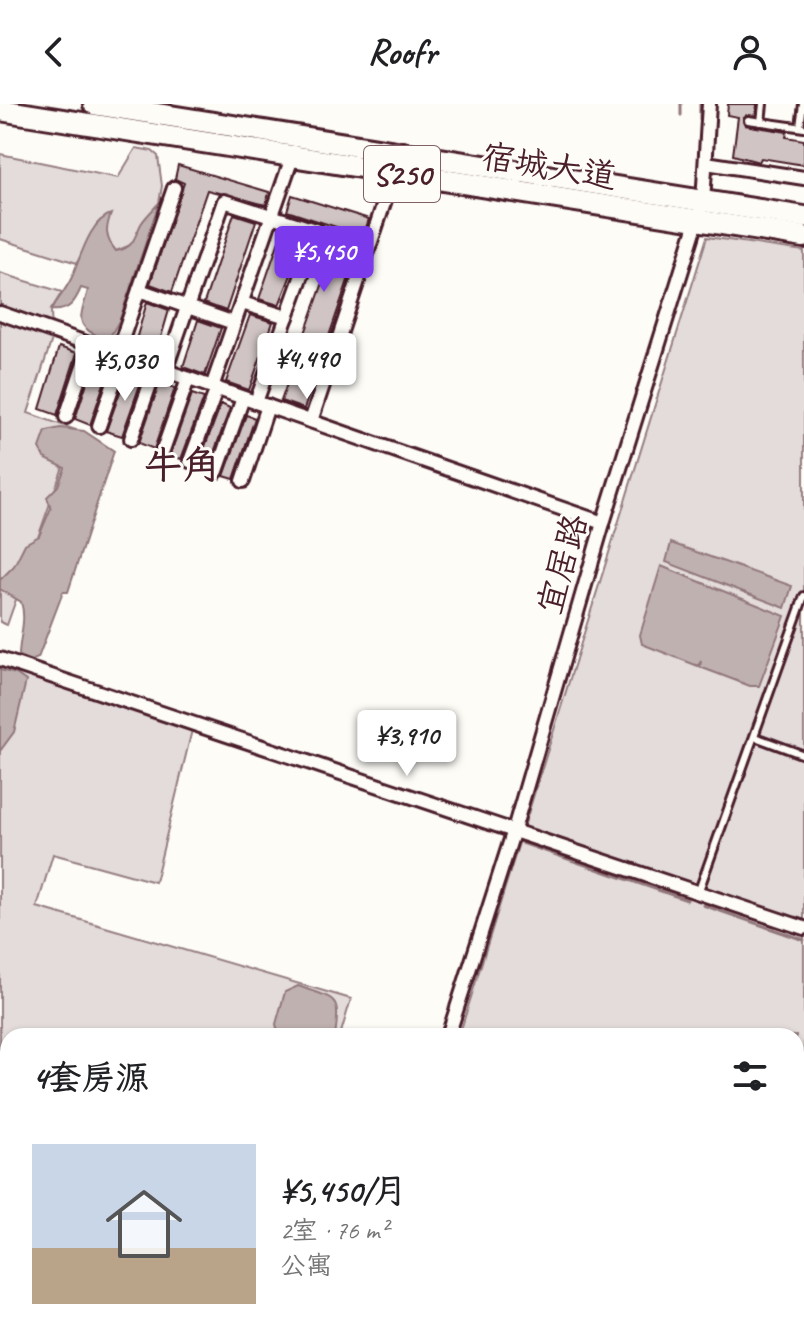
<!DOCTYPE html>
<html lang="zh">
<meta charset="utf-8">
<style>
body{margin:0;font-family:Caveat,"LXGW WenKai TC",sans-serif;background:#f6f6f6;color:#202124;height:100vh;display:flex;flex-direction:column;font-size:30px;white-space:nowrap}
*{box-sizing:border-box;margin:0}
p{font-size:26px;color:#757577}
.icon{flex:none;width:44px;height:44px;fill:none;stroke:currentColor;stroke-width:2;stroke-linecap:round;stroke-linejoin:round}
.map{position:relative;flex:1;overflow:hidden}
.side{position:absolute;left:0px;top:924px;width:804px;height:312px;display:flex;flex-direction:column;background:#fff;border-radius:24px 24px 0 0;box-shadow:0 2px 6px #0004}
.side>*{flex:none}
.price{position:absolute;translate:-50% -68px;padding:0 18px;border-radius:8px;background:#fff;color:#222;font-size:26px;line-height:52px;filter:drop-shadow(0 2px 4px #0008)}
.price::after{content:'';position:absolute;left:50%;top:48px;width:24px;height:18px;margin-left:-12px;background:inherit;clip-path:polygon(0 0,100% 0,50% 100%)}
.price.current{background:#7c3aed;color:#fff}
ul{padding:0;list-style:none}
li{display:flex;align-items:center;gap:24px;height:200px;padding:0 32px}
li+li{border-top:2px solid #e0e0e0}
li span{display:grid;place-items:center;flex:none;width:224px;height:160px;border-radius:0px;color:#555}
li>.icon{margin-inline-start:auto}
span .icon{width:96px;height:96px;fill:#fffc;stroke-width:1}
li b{font-size:34px}
h2{display:flex;justify-content:space-between;align-items:center;height:96px;padding:0 32px;font-size:34px}
header{display:flex;justify-content:space-between;align-items:center;height:104px;padding:0 32px;background:#fff;font-size:36px;font-weight:800}
.map>svg:first-child{display:block}
</style>
<header><svg class="icon" aria-label="back" viewBox="0 0 24 24"><path d="M15 5l-7 7 7 7"/></svg>Roofr<svg class="icon" aria-label="person" viewBox="0 0 24 24"><circle cx="12" cy="8" r="4"/><path d="M4 21q1-7 8-7t8 7"/></svg></header>
<div class="map">
<svg width="804" height="1236" viewBox="0 0 804 1236">
<rect width="100%" height="100%" fill="#fdfcf7"/>
<filter id="ink" filterUnits="userSpaceOnUse"><feTurbulence type="fractalNoise" baseFrequency=".0125" numOctaves="2"/><feDisplacementMap in="SourceGraphic" scale="16" xChannelSelector="R" yChannelSelector="G"/><feConvolveMatrix kernelMatrix="1 2 1 2 8 2 1 2 1" color-interpolation-filters="sRGB"/></filter>
<g filter="url(#ink)">
<!-- green -->
<g fill="#e3dcda" stroke="#967e82" stroke-width="2">
<path d="M136,44L152,47L158,52L162,82L159,99L142,119L133,140L116,147L108,136L106,122L97,120L77,159L0,135V50L118,74Z"/>
<path d="M707,133L804,147V1236H366L368,1228H796V932H459Z"/>
<path d="M0,169L62,188L51,206L52,235L28,309L76,326L7,521L0,518Z"/>
<path d="M0,561L192,626L155,778L53,750L37,803L351,895L340,932H8V1189L0,1186Z"/>
<path d="M132,1228H293L291,1236H157Z"/>
</g>
<!-- water -->
<g fill="#c0b1b1" stroke="#91777b" stroke-width="2">
<path d="M159,99L120,215L111,231L103,234C71,222 82,211 88,186L81,184C75,198 69,208 51,206C58,195 67,184 72,173C80,155 90,116 111,110C105,125 105,134 116,147C134,144 134,134 141,120C146,112 153,106 159,99Z"/>
<path d="M60,324L84,327L114,347L68,488H63L38,554L31,557L19,552C19,534 27,516 21,498L0,485V476L14,462L25,440L39,432L51,404L47,393L58,382L65,364L44,354L40,344L46,327Z"/>
<path d="M671,439L792,482L785,504L666,458Z"/>
<path d="M661,462L785,512L759,582H750L700,563L701,557L698,562L642,540L640,531Z"/>
<path d="M0,566L16,570L26,577L14,628L0,647Z"/>
<path d="M298,882C336,896 341,890 335,932H279L276,920L285,888Z"/>
</g>
<g fill="none" stroke-linecap="round" stroke-linejoin="round">
<!-- stream -->
<g stroke="#91777b" stroke-width="3">
<path d="M681,11V0"/>
<path d="M700,15V0"/>
<path d="M522,739L687,796"/>
<path d="M703,801L804,836"/>
<path d="M445,1228L470,1236"/>
</g>
</g>
<!-- building -->
<g fill="#d0c5c4" stroke="#4a1f2b" stroke-width="2">
<path d="M728,0H757L756,11L743,13L745,21L787,28L786,33L804,36V61L761,54L759,58L733,51L738,13L727,11Z"/>
<path d="M178,61L269,88L266,101L207,86L172,188L150,180L184,79L175,75Z"/>
<path d="M292,91L369,115L304,305L281,297L342,125L287,107Z"/>
<path d="M234,110L256,117L226,207L204,199Z"/>
<path d="M283,125L306,133L279,201L259,195Z"/>
<path d="M147,198L169,206L155,254L133,246Z"/>
<path d="M250,211L273,218L249,286L226,278Z"/>
<path d="M198,216L221,224L205,271L183,263Z"/>
<path d="M59,243L77,249L57,311L40,305Z"/>
<path d="M95,254L111,259L90,321L75,315Z"/>
<path d="M128,266L143,272L122,332L106,327Z"/>
<path d="M160,278L175,284L154,345L139,339Z"/>
<path d="M192,290L204,294L181,355L170,351Z"/>
<path d="M221,300L230,304L208,365L198,361Z"/>
<path d="M246,311L255,314L234,375L224,372Z"/>
</g>
<g fill="none" stroke-linecap="round" stroke-linejoin="round">
<defs>
<g id="lane">
<path d="M748,16L804,24"/>
<path d="M761,18L763,0"/>
<path d="M800,23L803,0"/>
<path d="M755,633L804,651"/>
<path d="M698,789L804,492"/>
</g>
<g id="street">
<path d="M706,59L804,74"/>
<path d="M139,186L234,219"/>
<path d="M242,199L287,213"/>
<path d="M0,209L603,419"/>
<path d="M117,250L174,84"/>
<path d="M165,267L224,97L318,127L256,298"/>
<path d="M212,283L294,48"/>
<path d="M66,313L90,241"/>
<path d="M311,317L394,69"/>
<path d="M99,322L123,252"/>
<path d="M131,335L156,263"/>
<path d="M163,346L188,275"/>
<path d="M190,357L217,284"/>
<path d="M217,367L243,294"/>
<path d="M243,377L268,302"/>
<path d="M0,555L804,824"/>
<path d="M448,932L513,729L603,419L703,98L709,0"/>
<path d="M796,1177L804,1161"/>
<path d="M0,1190L8,1193"/>
<path d="M115,1228L140,1236"/>
<path d="M352,1236L354,1228"/>
<path d="M782,1236L783,1228"/>
</g>
<g id="primary">
<path d="M94,0L804,113"/>
<path d="M0,6L804,133"/>
</g>
</defs>
<!-- lane casing -->
<use href="#lane" stroke="#4a1f2b" stroke-width="12"/>
<!-- street casing -->
<use href="#street" stroke="#4a1f2b" stroke-width="18"/>
<!-- primary casing -->
<use href="#primary" stroke="#4a1f2b" stroke-width="26"/>
<!-- lane -->
<use href="#lane" stroke="#fdfcf7" stroke-width="6"/>
<!-- street -->
<use href="#street" stroke="#fdfcf7" stroke-width="12"/>
<!-- primary -->
<use href="#primary" stroke="#fdfcf7" stroke-width="20"/>
</g>
</g>
<g text-anchor="middle" dominant-baseline="central" stroke-width="6" stroke-linejoin="round" paint-order="stroke">
<!-- shield labels -->
<rect fill="#fdfcf7" stroke="#806168" stroke-width="2" x="364" y="42" width="76" height="56" rx="6"/>
<g font-size="32" font-weight="bold" fill="#4a1f2b">
<text x="402" y="70">S250</text>
</g>
<!-- street labels -->
<g font-size="34" fill="#4a1f2b" stroke="#fdfcf7">
<text transform="translate(549 62) rotate(9)">宿城大道</text>
<text transform="translate(562 460) rotate(-74)">宜居路</text>
</g>
<!-- quarter labels -->
<g font-size="38" font-weight="bold" fill="#4a1f2b" stroke="#fdfcf7">
<text x="182" y="361">牛角</text>
</g>
</g>
</svg>
<b class="price current" style="left:324px;top:190px">¥5,450</b>
<b class="price" style="left:307px;top:297px">¥4,490</b>
<b class="price" style="left:125px;top:299px">¥5,030</b>
<b class="price" style="left:407px;top:674px">¥3,910</b>
<section class="side">
<h2>4套房源<svg class="icon" aria-label="filters" viewBox="0 0 24 24"><path d="M4 7h16M4 17h16"/><circle cx="9" cy="7" r="2"/><circle cx="15" cy="17" r="2"/></svg></h2>
<ul>
<li><span style="background:linear-gradient(#c9d6e8 65%,#b9a48a 0)"><svg class="icon" aria-label="home" viewBox="0 0 24 24"><path d="M3 11l9-7 9 7M6 9v11h12V9"/></svg></span><div><b>¥5,450/月</b><p>2室 · 76 m²</p><p>公寓</p></div></li>
</ul>
</section>
</div>
